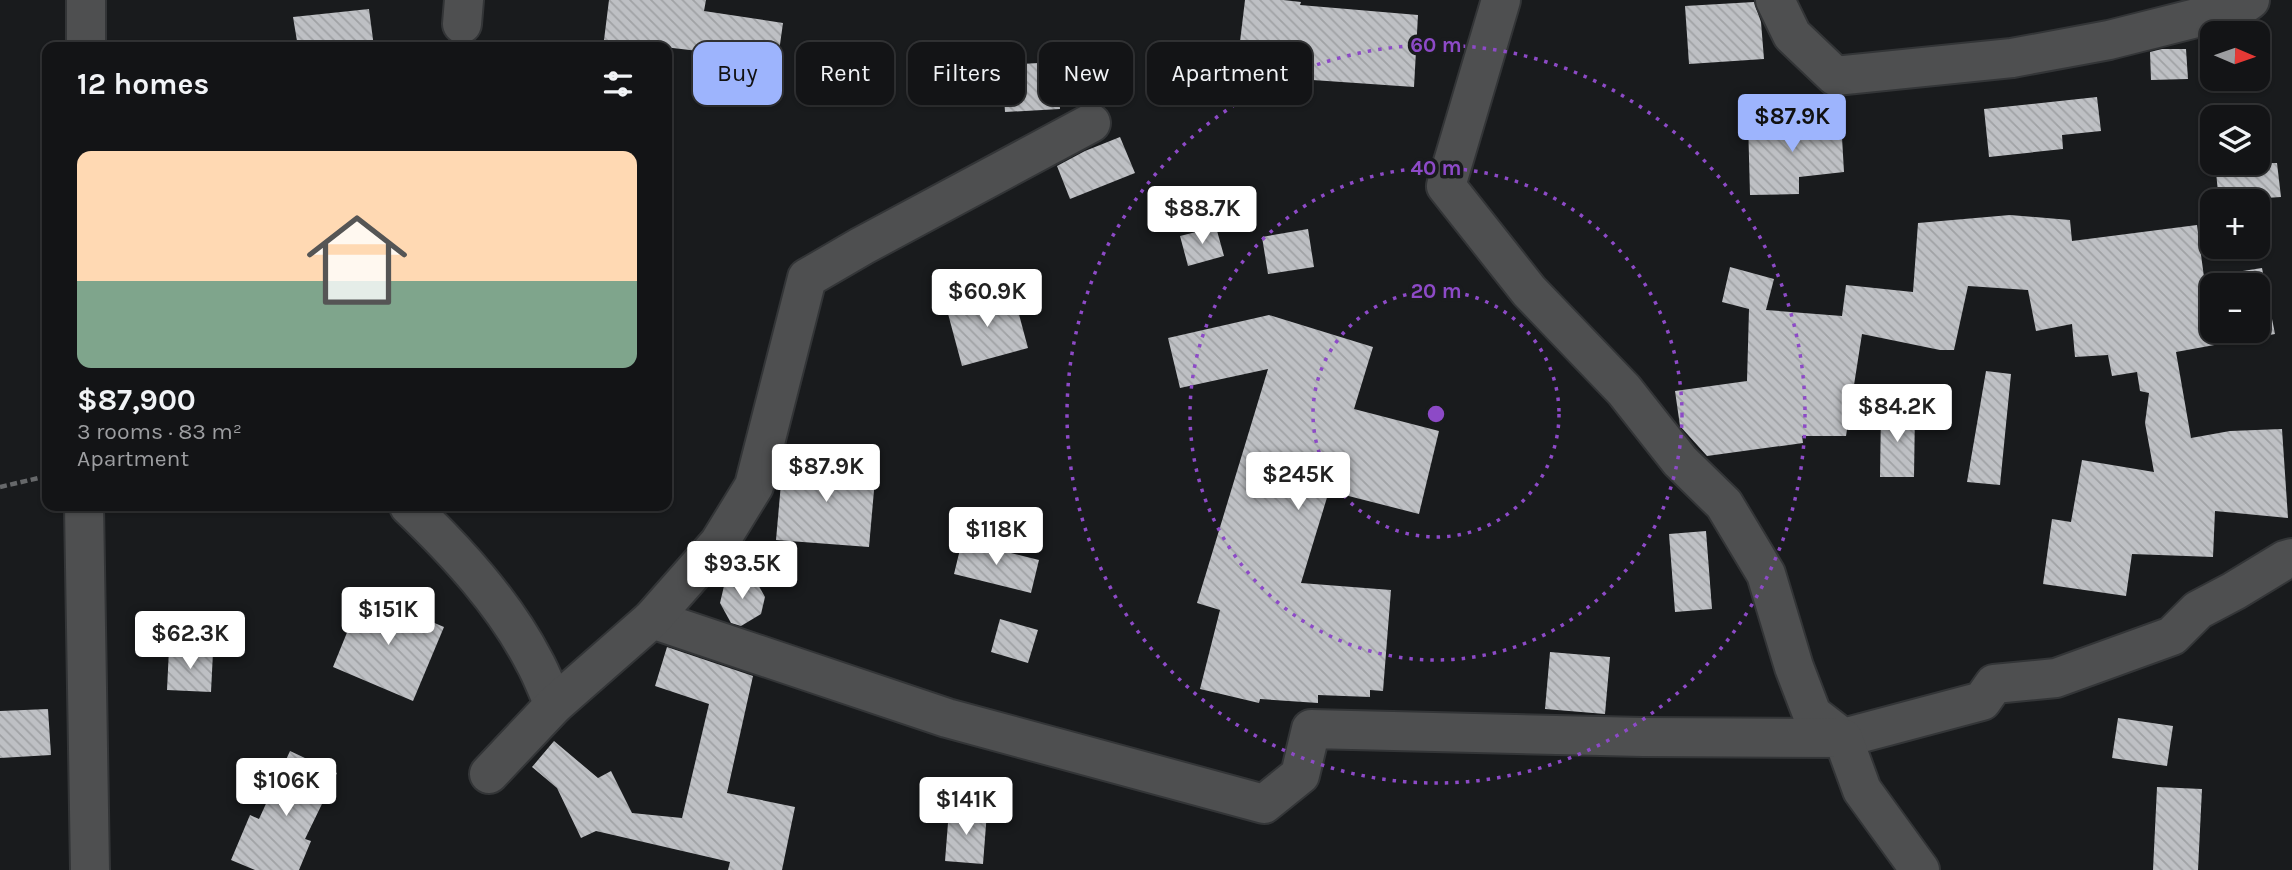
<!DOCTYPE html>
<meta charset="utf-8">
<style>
body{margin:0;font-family:Karla,sans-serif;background:#202123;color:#f1f3f6;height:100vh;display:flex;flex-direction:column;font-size:26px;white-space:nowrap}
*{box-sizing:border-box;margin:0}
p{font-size:23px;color:#9d9ea1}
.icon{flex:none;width:38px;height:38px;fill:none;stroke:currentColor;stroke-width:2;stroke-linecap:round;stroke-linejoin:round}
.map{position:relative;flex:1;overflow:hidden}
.side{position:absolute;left:42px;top:42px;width:630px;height:469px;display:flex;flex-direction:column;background:#131416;border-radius:14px;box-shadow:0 2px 5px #0004,0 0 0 2px #323335}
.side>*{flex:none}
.hud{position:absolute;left:693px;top:42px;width:665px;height:63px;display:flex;gap:14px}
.needle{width:46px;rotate:92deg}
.tools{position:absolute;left:2200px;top:21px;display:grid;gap:14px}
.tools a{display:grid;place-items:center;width:70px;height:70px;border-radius:14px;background:#131416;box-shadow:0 2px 5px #0004,0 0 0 2px #323335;font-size:35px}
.price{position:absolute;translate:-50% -60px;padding:0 16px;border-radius:7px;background:#fff;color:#222;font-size:23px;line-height:46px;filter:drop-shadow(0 2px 4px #0008)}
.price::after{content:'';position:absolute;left:50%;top:42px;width:21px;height:16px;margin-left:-10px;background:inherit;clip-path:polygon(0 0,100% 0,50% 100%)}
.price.on{background:#9db4fd;color:#111}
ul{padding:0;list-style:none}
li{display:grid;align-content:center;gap:14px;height:371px;padding:0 35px}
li+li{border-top:2px solid #323335}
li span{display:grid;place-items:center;height:217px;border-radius:14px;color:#555}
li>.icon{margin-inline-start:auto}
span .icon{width:126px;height:126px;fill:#fffc;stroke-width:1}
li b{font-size:30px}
h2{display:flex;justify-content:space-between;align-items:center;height:84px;padding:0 35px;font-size:30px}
.pill{padding:0 24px;border-radius:14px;background:#131416;box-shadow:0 2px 5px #0004,0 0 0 2px #323335;font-size:24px;line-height:63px}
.pill.on{background:#9db4fd;color:#111}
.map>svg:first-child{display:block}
</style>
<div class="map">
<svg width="2292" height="870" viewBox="0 0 2292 870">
<defs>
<pattern id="building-back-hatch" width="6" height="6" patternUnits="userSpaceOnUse" patternTransform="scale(1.75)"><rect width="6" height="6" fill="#bec0c4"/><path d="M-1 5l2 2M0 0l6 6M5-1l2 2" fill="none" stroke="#a0a2a5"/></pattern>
</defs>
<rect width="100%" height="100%" fill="#191b1d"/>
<!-- building -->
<g fill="url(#building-back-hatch)" fill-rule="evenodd">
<path d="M609,0H706L704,11L783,23L777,66L724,58V54L604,40Z"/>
<path d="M1245,0H1283L1301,2L1300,5L1418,15L1414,87L1298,79L1297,83L1236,75Z"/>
<path d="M1754,2L1761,22L1764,59L1689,64L1685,6Z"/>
<path d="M369,9L374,47H298L293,17Z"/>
<path d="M2162,49H2186L2188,79L2151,80L2150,52Z"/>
<path d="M1057,62L1060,109L1005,112L1002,65Z"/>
<path d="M2097,97L2101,131L2062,135L2063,149L1989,157L1984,109Z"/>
<path d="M1841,120L1844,172L1799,177V194L1750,195L1748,121Z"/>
<path d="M1120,137L1135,173L1070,199L1057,166L1085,151Z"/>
<path d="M2215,163H2277L2281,197L2219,201Z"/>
<path d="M2010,215L2070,220L2072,241L2197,225L2204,277L2262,268L2275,334L2176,352L2191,438L2230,431L2282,429L2288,518L2215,511L2213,557L2132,554L2126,596L2043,584L2052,519L2071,522L2082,460L2154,472L2145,423L2149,393L2140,391L2137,372L2112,376L2108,355L2075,357L2072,324L2036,331L2028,290L1968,286L1954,350H1940L1862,334L1846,436H1802L1803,443L1707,456L1680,426L1675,391L1747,381L1749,309L1722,302L1730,267L1774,279L1766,310L1842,316L1846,285L1913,292L1918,223ZM2212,285H2258V331H2212Z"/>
<path d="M1216,227L1224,256L1188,266L1180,236Z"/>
<path d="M1308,229L1314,267L1268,274L1262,237Z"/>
<path d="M1013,292L1028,348L962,366L947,310Z"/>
<path d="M1269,315L1373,347L1354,409L1439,431L1419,514L1329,491L1301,583L1391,590L1383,691L1370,690V697L1318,695V703L1260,699L1259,703L1200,689L1220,610L1197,603L1268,369L1180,388L1168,338Z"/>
<path d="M1986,371L2011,374L2000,485L1967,482Z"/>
<path d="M1881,410L1915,411L1914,477H1880Z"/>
<path d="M783,461L876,468L869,547L776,540Z"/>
<path d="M1706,531L1712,609L1675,612L1669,534Z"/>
<path d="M962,541L1039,560L1031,593L954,574Z"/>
<path d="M739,578L756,581L765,597L761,614L741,626L731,623L720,603L724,586Z"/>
<path d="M363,593L444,627L413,701L333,667Z"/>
<path d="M1000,619L1038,630L1028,663L991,652Z"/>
<path d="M667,647L753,676L727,793L795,807L782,870H728L730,862L596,831L581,838L557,788L532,767L554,741L598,778L611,771L632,813L682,818L709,704L655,686Z"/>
<path d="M169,649L213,652L211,692L167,690Z"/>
<path d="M1550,652L1610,657L1605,714L1545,709Z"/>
<path d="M48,709L51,755L0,758V711Z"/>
<path d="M2118,718L2173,726L2167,766L2112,758Z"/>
<path d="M290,751L337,773L305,839L311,841L299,870H255L231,860L250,815L259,819Z"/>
<path d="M2157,787L2202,789L2198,870H2153Z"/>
<path d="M949,810L987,812L983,864L945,861Z"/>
</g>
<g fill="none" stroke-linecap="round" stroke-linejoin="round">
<defs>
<g id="minor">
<path d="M1501,0L1446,186L1529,291L1624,390L1680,461L1724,504L1766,574L1794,667L1812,714L1843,738L1982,701L1994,684L2056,678L2172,636L2198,610L2234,591L2285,560L2292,558"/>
<path d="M1775,0L1792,35L1835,76L2012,58L2109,40L2240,7L2250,0"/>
<path d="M462,24L464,0"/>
<path d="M86,47V0"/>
<path d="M84,506L90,870"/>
<path d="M409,506C456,551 504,603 534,661C542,675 547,690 554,705"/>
<path d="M652,619L947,718L1264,804L1300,775L1311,729L1643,737L1843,738L1862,790L1920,870"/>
<path d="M489,774L554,705L652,619L719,543L754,486L807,278L862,246L1091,123"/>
</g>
</defs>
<!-- minor casing -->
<use href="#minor" stroke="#333537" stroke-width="42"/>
<!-- path -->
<path stroke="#66686a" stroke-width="4.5" stroke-dasharray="7 3.5" stroke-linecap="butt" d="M0,487L47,476"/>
<!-- minor -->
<use href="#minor" stroke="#4e4f50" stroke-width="38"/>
</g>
<!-- distance rings -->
<g fill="none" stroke="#8d4ac7" stroke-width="3.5" stroke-dasharray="3.5 7">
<circle cx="1436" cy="414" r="123"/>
<circle cx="1436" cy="414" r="246"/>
<circle cx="1436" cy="414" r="369"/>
</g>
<circle cx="1436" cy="414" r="10" fill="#8d4ac7" stroke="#191b1d" stroke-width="3.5"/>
<g font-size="21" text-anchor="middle" font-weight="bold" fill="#8d4ac7" stroke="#191b1d" stroke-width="7" stroke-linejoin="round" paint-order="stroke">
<text x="1436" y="52">60 m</text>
<text x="1436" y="175">40 m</text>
<text x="1436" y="298">20 m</text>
</g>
</svg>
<div class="tools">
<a><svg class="needle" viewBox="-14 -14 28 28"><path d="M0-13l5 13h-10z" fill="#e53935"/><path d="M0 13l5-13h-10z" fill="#9d9ea1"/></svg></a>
<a><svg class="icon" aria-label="layers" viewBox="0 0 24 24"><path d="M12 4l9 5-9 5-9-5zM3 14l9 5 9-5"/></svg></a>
<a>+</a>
<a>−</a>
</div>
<b class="price on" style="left:1792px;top:154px">$87.9K</b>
<b class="price" style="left:1202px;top:246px">$88.7K</b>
<b class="price" style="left:987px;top:329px">$60.9K</b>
<b class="price" style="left:1897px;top:444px">$84.2K</b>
<b class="price" style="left:826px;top:504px">$87.9K</b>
<b class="price" style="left:1298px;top:512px">$245K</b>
<b class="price" style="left:996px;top:567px">$118K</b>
<b class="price" style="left:742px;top:601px">$93.5K</b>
<b class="price" style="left:388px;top:647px">$151K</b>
<b class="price" style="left:190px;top:671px">$62.3K</b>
<b class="price" style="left:286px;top:818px">$106K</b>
<b class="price" style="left:966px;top:837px">$141K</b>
<div class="hud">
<a class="pill on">Buy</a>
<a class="pill">Rent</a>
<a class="pill">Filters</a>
<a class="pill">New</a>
<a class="pill">Apartment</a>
</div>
<section class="side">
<h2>12 homes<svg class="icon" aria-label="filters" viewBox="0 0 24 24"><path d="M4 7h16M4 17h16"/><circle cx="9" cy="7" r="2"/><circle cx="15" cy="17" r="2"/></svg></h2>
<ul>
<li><span style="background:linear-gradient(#ffd9b3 60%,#7fa58c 0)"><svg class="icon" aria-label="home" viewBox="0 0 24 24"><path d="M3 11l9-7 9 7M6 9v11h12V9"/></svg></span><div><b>$87,900</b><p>3 rooms · 83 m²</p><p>Apartment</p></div></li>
</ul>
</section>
</div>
